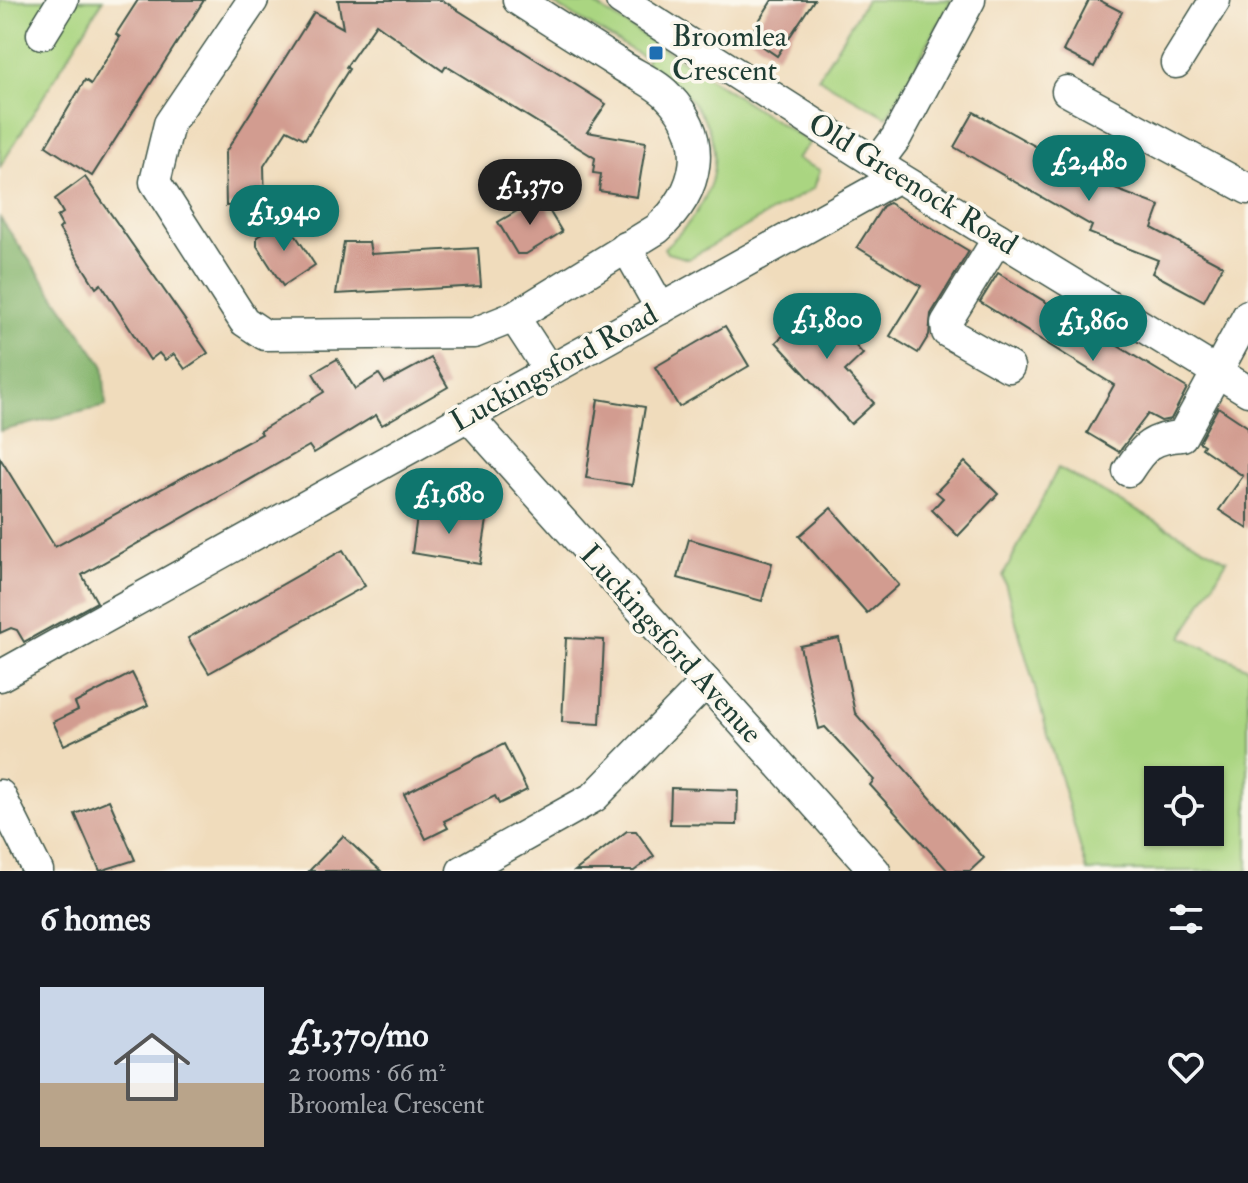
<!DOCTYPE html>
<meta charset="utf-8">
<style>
body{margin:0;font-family:"IM FELL Double Pica",serif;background:#242831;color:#f1f3f6;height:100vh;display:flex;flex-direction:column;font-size:30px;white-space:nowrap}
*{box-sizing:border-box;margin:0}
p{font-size:26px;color:#9ea1a6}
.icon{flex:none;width:44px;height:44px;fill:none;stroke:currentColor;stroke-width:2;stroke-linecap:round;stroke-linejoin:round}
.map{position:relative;height:871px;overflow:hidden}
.drawer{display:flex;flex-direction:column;background:#171b24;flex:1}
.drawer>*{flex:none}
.fabs{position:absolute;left:1144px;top:766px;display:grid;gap:16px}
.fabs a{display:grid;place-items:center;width:80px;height:80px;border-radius:0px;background:#171b24;box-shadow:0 2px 6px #0004;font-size:40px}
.price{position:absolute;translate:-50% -68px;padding:0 18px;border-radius:28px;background:#0f766e;color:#fff;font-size:26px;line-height:52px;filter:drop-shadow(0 2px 4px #0008)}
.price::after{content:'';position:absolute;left:50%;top:48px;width:24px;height:18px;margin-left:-12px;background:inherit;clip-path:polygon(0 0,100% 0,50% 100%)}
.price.current{background:#222;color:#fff}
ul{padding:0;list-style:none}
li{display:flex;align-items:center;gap:24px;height:200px;padding:0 40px}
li+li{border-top:2px solid #363941}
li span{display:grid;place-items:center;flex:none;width:224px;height:160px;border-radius:0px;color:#555}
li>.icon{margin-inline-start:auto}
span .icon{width:96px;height:96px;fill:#fffc;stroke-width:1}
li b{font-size:34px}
h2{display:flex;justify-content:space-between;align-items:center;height:96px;padding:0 40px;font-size:34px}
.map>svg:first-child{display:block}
</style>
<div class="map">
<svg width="1248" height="871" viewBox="0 0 1248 871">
<rect width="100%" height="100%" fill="#fbf7ec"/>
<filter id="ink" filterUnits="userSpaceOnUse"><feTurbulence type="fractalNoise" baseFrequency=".0125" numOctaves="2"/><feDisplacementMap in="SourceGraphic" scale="16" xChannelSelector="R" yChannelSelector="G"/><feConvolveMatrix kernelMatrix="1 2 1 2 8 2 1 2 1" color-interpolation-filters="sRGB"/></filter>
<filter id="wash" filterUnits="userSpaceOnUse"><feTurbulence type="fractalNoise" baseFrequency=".006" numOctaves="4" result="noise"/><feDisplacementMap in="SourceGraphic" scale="32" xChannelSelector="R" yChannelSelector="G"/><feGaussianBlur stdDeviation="1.8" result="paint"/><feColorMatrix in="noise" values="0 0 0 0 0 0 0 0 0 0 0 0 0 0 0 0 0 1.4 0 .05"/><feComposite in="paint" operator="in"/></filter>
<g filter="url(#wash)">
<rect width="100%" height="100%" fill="#f0dcbc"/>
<!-- green -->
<g fill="#aad581" stroke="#64895a" stroke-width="2" fill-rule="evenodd">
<path d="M0,0H103L0,167Z"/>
<path d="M866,0H952L887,117L818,78Z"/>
<path d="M552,3L594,4L810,143L796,159L820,170L814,188L688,259L667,253L664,248C738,184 729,113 646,64L647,59Z"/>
<path d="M1058,468L1227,560L1182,637L1248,668V871H1087L1003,576ZM1158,780H1210V832H1158Z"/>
</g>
<!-- forest -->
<path fill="#87b66f" stroke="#537a52" stroke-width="2" d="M0,218L103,365L106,406L0,431Z"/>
<g id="blocks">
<!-- building -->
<g fill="#d29c90">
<path d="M138,0H204L92,176L46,146L85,80L91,84L120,37L116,34Z"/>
<path d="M338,0H442L606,104L587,132L646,142L637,197L599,191L601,174L593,173L595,158L446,66L443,71L376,24L346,67L349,69L305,139L287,130L264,166L265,205L226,206L225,153L314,12L343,28Z"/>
<path d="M772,0H814L777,56L749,37Z"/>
<path d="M1089,0H1099L1122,12L1094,67L1063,51Z"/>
<path d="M974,112L1044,151L1046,148L1095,174L1091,180L1160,206L1152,228L1223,266L1204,301L1152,273L1158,260L1089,233L1092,226L954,147Z"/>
<path d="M85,177L208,353L185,369L174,354L165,360L159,353L150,360L101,284L96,288L59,229L62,226L57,217L63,213L55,199Z"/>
<path d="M541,197L562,232L526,254H517L498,222Z"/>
<path d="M889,203L969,251L931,314L929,335L918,353L890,336L921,286L857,247L883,206Z"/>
<path d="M285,219L315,265L283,286L257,246V237Z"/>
<path d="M344,242H369L371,254L478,248L481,286L336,294Z"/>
<path d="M998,273L1187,388L1171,419L1161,421L1148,414L1119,452L1087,433L1114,385L980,302Z"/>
<path d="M818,304L863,354L845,371L874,403L851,424L776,342Z"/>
<path d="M725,326L749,366L679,407L655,367Z"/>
<path d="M431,358L448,387L382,425L376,415L314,453L309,446L82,575L97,602L24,642L17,630L11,628L0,633V458L55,547L262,434L260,431L324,392L313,373L337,359L355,389L379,374L385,383Z"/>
<path d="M598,399L645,407L632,485L586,478Z"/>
<path d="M1218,407L1248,427V529L1219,510L1243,476L1202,448L1204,445L1199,442Z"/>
<path d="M965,462L998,494L958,536L932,510L943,498L936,492Z"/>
<path d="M831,508L899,585L867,613L799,536Z"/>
<path d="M418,509L487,520L480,564L412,553Z"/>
<path d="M689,539L772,563L762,601L678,578Z"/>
<path d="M343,550L365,586L209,673L188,638Z"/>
<path d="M566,638L604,640L600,724L562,722Z"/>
<path d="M839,638L855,713L984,858L970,871H948L870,785L874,780L825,727L819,729L800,646Z"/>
<path d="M132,673L148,705L64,745L53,722L78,710L75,703Z"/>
<path d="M504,744L527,790L499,804L495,796L444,821L448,828L426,839L404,794Z"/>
<path d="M671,788L738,790L737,825L670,824Z"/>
<path d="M109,800L135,860L100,871L75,814Z"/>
<path d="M627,831H636L654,856L634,871H575Z"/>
<path d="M343,836L381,871H309Z"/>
</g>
</g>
</g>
<g filter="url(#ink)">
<use href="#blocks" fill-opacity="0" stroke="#3e5548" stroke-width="2"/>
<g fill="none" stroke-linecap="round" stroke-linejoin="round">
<defs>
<g id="minor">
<path d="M253,0L169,124L155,182L244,321L265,335L474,333L514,317L657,229C700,191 710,139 668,96C656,83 636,75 622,66C587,44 552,22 518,0"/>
<path d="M621,0L898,177L1248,391"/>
<path d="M42,34L63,0"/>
<path d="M1176,63L1215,0"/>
<path d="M1067,91L1248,189"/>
<path d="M878,162L896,138L970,0"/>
<path d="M998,238L946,323L947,332L1009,367"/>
<path d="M626,247L661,309"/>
<path d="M514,317L548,369"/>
<path d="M468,416L875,871"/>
<path d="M1128,471C1144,446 1152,438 1182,436L1248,315"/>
<path d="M0,676L898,177"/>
<path d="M0,795L38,871"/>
<path d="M462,871L594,797L706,682"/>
</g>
</defs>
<!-- minor casing -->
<use href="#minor" stroke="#3e5548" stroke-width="33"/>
<!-- minor -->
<use href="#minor" stroke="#fff" stroke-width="30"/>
</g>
</g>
<!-- markers -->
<rect fill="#1f6fb2" stroke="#fbf7ec" stroke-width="3" x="648" y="45" width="16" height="16" rx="4"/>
<g text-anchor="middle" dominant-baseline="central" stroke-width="7" stroke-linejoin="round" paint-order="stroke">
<!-- poi labels -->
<g font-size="30" fill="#1f3d34" stroke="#fbf7ec" text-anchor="start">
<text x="672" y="36">Broomlea<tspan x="672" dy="34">Crescent</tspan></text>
</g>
<!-- street labels -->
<g font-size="30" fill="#1f3d34" stroke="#fbf7ec">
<text transform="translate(913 184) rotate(32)">Old Greenock Road</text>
<text transform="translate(554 368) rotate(-29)">Luckingsford Road</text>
<text transform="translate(671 644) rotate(48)">Luckingsford Avenue</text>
</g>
</g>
</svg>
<div class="fabs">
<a><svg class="icon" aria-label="locate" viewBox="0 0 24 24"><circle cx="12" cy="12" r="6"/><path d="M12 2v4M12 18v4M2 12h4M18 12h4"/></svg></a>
</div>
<b class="price" style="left:1089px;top:203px">£2,480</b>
<b class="price current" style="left:530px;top:227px">£1,370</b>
<b class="price" style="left:284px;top:253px">£1,940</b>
<b class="price" style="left:827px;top:361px">£1,800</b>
<b class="price" style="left:1093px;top:363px">£1,860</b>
<b class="price" style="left:449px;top:536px">£1,680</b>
</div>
<section class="drawer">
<h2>6 homes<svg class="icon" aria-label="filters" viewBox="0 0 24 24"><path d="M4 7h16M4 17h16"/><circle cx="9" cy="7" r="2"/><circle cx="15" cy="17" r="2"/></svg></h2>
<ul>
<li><span style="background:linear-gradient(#c9d6e8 60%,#b9a48a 0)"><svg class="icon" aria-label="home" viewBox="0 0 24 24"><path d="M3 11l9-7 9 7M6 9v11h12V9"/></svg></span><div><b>£1,370/mo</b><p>2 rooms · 66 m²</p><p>Broomlea Crescent</p></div><svg class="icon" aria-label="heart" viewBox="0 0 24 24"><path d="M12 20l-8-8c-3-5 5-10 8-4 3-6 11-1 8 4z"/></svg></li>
</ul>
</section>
